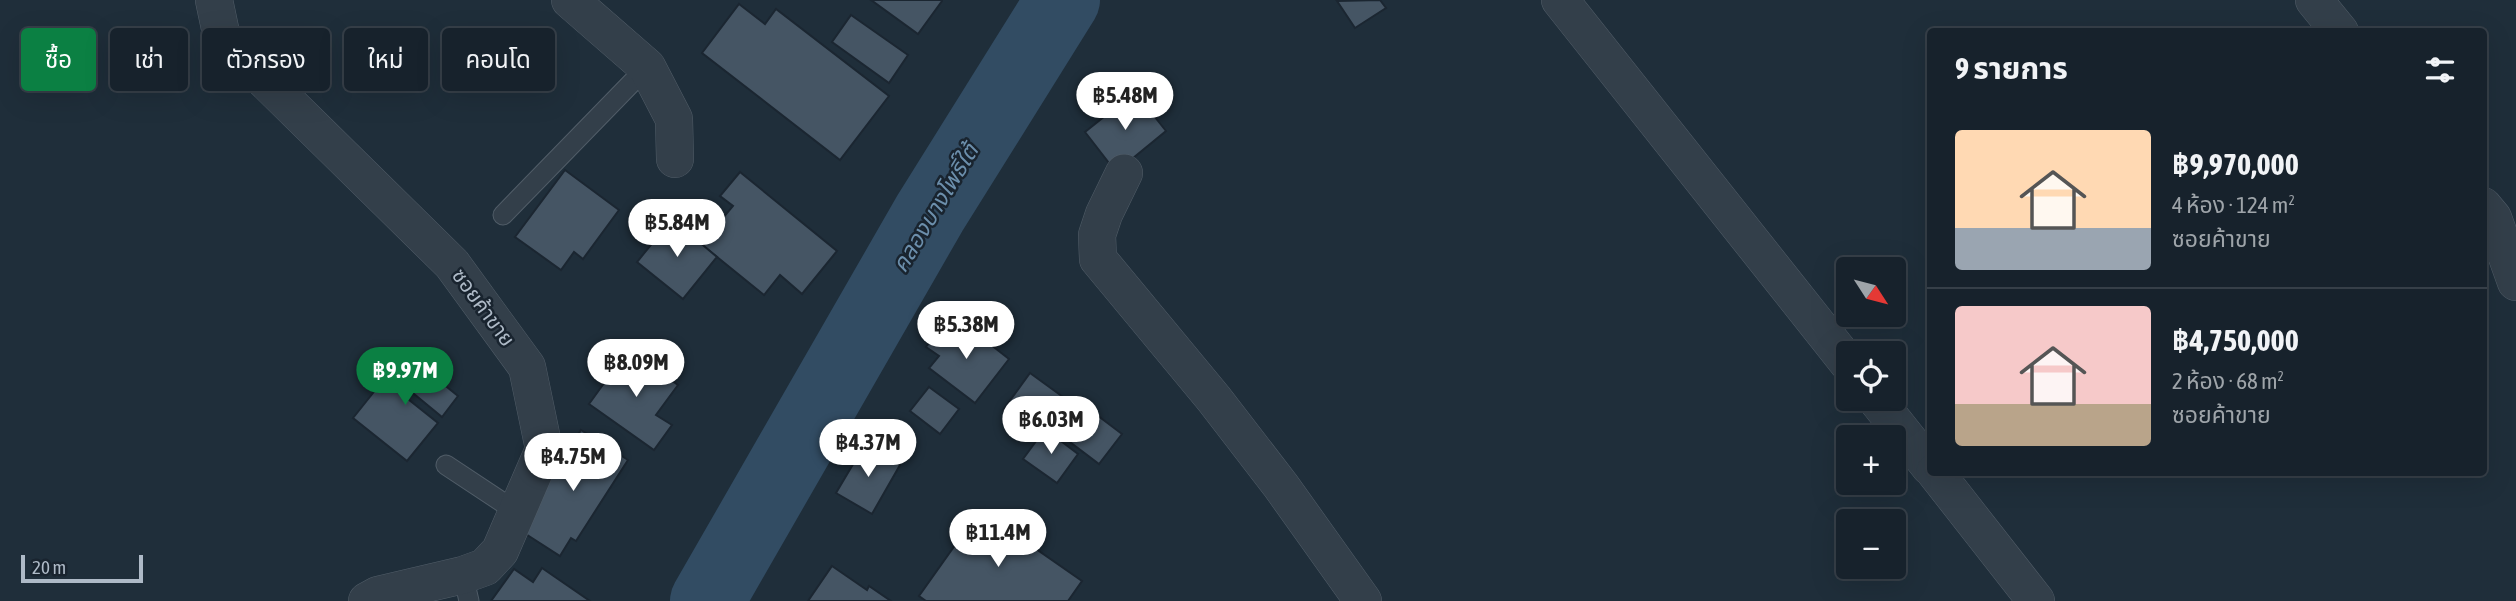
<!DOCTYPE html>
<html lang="th">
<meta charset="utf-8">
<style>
body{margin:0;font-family:"Asap Condensed","Noto Sans Thai",sans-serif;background:#242f38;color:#f1f3f6;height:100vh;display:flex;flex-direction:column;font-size:26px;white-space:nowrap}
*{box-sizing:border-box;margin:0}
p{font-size:23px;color:#9ea4a9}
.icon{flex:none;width:38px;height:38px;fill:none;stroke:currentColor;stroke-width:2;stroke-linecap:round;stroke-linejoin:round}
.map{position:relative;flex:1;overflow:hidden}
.side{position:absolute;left:1927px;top:28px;width:560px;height:448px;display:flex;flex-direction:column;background:#17222c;border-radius:7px;box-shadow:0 7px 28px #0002,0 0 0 2px #363f48}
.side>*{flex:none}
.top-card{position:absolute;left:21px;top:28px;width:665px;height:63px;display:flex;gap:14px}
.needle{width:46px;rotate:126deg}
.buttons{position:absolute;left:1836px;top:257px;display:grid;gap:14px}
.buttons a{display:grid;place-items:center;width:70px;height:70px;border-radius:7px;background:#17222c;box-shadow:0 7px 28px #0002,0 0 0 2px #363f48;font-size:35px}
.scale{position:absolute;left:21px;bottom:18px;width:122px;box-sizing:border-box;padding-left:7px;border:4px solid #aebac7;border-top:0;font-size:19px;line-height:24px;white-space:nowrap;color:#aebac7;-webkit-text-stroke:5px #19242f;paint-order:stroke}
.price{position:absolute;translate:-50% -60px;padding:0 16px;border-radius:24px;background:#fff;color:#222;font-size:23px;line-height:46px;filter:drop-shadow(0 2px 4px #0008)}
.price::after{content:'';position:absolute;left:50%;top:42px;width:21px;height:16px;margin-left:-10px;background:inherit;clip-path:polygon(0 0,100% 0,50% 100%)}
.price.active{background:#0b8043;color:#fff}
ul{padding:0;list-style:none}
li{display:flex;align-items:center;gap:21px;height:175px;padding:0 28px}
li+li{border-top:2px solid #363f48}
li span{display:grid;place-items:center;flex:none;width:196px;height:140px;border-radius:7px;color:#555}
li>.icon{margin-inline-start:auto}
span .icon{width:84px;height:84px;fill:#fffc;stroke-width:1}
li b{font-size:30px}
h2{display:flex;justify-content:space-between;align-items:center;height:84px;padding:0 28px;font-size:30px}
.chip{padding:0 24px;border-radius:7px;background:#17222c;box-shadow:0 7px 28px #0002,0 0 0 2px #363f48;font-size:24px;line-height:63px}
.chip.active{background:#0b8043;color:#fff}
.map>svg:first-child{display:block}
</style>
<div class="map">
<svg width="2516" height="601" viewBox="0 0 2516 601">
<rect width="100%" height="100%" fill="#1f2e3a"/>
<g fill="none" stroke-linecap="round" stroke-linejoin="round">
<!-- river -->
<path stroke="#324c63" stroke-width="74" d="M707,601L930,213L1063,0"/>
</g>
<!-- building -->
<g fill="#455564" stroke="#1b2631" stroke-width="2">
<path d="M871,0H942V1L918,34Z"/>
<path d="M1380,0L1386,8L1355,28L1337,1Z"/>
<path d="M739,4L765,24L776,9L889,96L840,160L702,53Z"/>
<path d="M851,15L908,55L889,83L832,42Z"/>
<path d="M1135,92L1166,131L1116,172L1085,132Z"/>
<path d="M565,170L619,210L583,259L574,252L561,270L515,237Z"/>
<path d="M740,172L837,251L802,294L780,275L764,295L701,244L733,206L720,196Z"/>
<path d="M672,219L717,257L683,299L637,262Z"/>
<path d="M963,323L1009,359L975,403L929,368L939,356L926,347L941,327L952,336Z"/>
<path d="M628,350L678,385L656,415L672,425L654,450L589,404Z"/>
<path d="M405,353L458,396L442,417L403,385L398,391L438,423L407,461L353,418Z"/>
<path d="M1030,373L1063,397L1036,434L1003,410Z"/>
<path d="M929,387L959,409L940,434L910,411Z"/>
<path d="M1085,406L1122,434L1099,464L1062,436Z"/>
<path d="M1045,429L1078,454L1057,483L1023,459Z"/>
<path d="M581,430L628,460L576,541L571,538L560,556L518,529Z"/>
<path d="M865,444L900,465L872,514L836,493Z"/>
<path d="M980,510L1082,581L1068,601H926L919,596Z"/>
<path d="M832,566L867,590L869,586L891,601H808Z"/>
<path d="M542,568L590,601H491L514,569L533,582Z"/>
</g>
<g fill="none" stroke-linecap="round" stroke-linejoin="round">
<defs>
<g id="service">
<path d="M503,215L647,67"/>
<path d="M446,465L517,512"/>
<path d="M463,575L469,601"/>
</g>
<g id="minor">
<path d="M214,0L222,38L452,264L527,367L544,449L500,551L485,567L463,575L378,595L367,601"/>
<path d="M570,0L647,67L674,119L675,159"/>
<path d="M1560,0L1848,363"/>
<path d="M2314,0L2340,32"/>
<path d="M1124,173L1104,214L1097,235L1098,259L1214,399L1281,486L1363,601"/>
<path d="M2483,206L2493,218L2516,282"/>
<path d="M1876,399L1930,467"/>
<path d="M1935,472L2036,601"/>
</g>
</defs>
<!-- service casing -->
<use href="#service" stroke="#515d68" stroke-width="21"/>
<!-- minor casing -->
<use href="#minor" stroke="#515d68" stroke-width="38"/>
<!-- service -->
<use href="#service" stroke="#333f4a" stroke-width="19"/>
<!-- minor -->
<use href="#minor" stroke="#333f4a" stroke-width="37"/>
</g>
<g text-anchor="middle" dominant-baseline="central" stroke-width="5" stroke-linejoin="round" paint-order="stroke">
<!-- street labels -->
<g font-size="21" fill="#aebac7" stroke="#19242f">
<text transform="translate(484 307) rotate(54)">ซอยค้าขาย</text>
</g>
<!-- water labels -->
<g font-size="23" font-style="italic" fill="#6c8fac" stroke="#19242f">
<text transform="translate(935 208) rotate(-59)">คลองบางโพธิ์ใต้</text>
</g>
</g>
</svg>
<div class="buttons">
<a><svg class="needle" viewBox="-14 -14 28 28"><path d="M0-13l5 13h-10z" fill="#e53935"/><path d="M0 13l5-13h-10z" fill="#9ea4a9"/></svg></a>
<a><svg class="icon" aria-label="locate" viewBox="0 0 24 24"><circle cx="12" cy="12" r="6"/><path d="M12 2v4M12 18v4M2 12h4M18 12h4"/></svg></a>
<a>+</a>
<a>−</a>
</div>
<div class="scale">20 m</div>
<b class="price" style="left:1125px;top:132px">฿5.48M</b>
<b class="price" style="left:677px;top:259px">฿5.84M</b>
<b class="price" style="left:966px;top:361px">฿5.38M</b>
<b class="price" style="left:636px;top:399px">฿8.09M</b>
<b class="price active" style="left:405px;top:407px">฿9.97M</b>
<b class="price" style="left:1051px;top:456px">฿6.03M</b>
<b class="price" style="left:868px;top:479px">฿4.37M</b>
<b class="price" style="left:573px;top:493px">฿4.75M</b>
<b class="price" style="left:998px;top:569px">฿11.4M</b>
<div class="top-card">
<a class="chip active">ซื้อ</a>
<a class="chip">เช่า</a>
<a class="chip">ตัวกรอง</a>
<a class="chip">ใหม่</a>
<a class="chip">คอนโด</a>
</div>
<section class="side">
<h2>9 รายการ<svg class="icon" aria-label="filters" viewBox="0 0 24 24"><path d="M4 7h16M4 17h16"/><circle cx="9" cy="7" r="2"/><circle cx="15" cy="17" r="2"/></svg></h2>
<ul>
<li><span style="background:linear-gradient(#ffd9b3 70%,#9aa5b1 0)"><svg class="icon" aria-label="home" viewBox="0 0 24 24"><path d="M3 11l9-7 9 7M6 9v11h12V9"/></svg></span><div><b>฿9,970,000</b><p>4 ห้อง · 124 m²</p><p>ซอยค้าขาย</p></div></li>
<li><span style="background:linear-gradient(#f6c9c9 70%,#b9a48a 0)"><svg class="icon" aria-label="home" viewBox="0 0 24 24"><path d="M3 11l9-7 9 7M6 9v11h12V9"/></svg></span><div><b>฿4,750,000</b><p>2 ห้อง · 68 m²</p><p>ซอยค้าขาย</p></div></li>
</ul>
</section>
</div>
